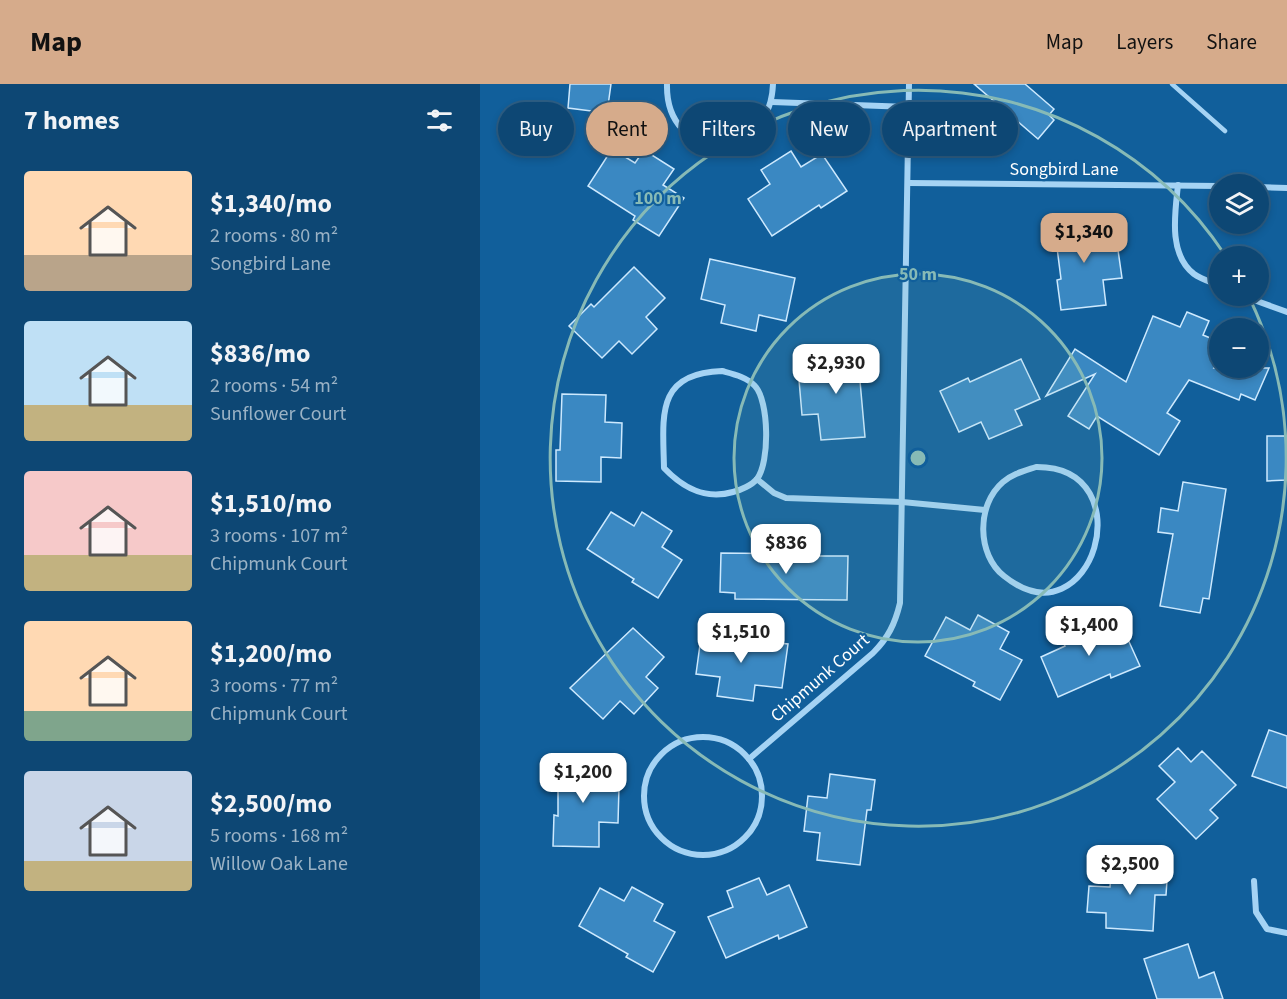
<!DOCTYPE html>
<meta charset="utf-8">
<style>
body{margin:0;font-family:"Source Sans 3",sans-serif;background:#164e79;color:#f1f3f6;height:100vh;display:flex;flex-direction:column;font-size:22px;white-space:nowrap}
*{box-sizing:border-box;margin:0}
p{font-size:20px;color:#9ab2c5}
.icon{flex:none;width:33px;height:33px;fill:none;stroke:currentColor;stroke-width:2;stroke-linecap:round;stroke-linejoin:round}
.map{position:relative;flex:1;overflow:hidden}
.panel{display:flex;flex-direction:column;background:#0d4774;width:480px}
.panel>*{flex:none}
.top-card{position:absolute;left:18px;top:18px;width:570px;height:54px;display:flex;gap:12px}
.fabs{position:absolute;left:729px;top:90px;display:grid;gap:12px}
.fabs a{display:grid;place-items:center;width:60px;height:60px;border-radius:50%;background:#0d4774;box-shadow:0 3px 9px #0003,0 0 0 2px #2d5f86;font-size:30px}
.price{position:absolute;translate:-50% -51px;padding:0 14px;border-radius:12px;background:#fff;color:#222;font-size:20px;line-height:39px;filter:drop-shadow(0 2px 3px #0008)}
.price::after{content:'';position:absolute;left:50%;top:36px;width:18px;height:14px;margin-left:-9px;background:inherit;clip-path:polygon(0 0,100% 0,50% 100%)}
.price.current{background:#d6ab8b;color:#111}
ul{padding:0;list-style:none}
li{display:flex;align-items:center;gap:18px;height:150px;padding:0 24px}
li span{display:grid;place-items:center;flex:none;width:168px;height:120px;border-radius:6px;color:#555}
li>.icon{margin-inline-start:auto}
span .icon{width:72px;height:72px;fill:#fffc;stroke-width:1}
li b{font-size:26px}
h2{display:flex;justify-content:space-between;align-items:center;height:72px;padding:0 24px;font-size:26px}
.chip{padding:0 21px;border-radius:27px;background:#0d4774;box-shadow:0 3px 9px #0003,0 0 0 2px #2d5f86;font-size:21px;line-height:54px}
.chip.current{background:#d6ab8b;color:#111}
header{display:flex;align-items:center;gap:36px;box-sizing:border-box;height:84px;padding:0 30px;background:#d6ab8b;color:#111}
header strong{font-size:28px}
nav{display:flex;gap:33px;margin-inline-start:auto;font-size:21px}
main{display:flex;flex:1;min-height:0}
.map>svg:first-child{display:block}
</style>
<header>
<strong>Map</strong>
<nav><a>Map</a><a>Layers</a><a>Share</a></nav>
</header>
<main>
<section class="panel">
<h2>7 homes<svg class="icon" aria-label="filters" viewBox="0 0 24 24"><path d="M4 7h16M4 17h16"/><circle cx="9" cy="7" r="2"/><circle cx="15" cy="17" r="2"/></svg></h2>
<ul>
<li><span style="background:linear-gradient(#ffd9b3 70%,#b9a48a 0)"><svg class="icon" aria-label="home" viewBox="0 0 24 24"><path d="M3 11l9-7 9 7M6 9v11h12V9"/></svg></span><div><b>$1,340/mo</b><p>2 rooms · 80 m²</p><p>Songbird Lane</p></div></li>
<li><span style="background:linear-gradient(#bfe0f5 70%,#c2b280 0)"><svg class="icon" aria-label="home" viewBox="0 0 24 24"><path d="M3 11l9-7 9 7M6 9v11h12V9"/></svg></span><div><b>$836/mo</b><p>2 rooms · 54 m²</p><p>Sunflower Court</p></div></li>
<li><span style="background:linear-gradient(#f6c9c9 70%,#c2b280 0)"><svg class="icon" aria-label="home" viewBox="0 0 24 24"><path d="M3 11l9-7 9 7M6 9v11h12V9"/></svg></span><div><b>$1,510/mo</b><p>3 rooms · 107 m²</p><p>Chipmunk Court</p></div></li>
<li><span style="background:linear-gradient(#ffd9b3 75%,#7fa58c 0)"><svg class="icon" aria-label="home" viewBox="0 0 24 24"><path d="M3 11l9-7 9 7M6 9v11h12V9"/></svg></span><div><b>$1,200/mo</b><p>3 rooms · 77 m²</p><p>Chipmunk Court</p></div></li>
<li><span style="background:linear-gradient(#c9d6e8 75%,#c2b280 0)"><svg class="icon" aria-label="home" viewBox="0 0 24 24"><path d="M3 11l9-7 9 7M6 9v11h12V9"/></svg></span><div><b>$2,500/mo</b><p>5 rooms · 168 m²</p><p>Willow Oak Lane</p></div></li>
</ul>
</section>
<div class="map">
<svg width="807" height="915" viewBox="0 0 807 915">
<rect width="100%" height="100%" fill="#115f9b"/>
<!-- building -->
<g fill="#3a88c2" stroke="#cde9fe" stroke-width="1.5">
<path d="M90,0H131L127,29L88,24Z"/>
<path d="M494,0H545L574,25L569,31L574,36L558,55Z"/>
<path d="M132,65L155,79L164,66L194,85L183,101L204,114L179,152L153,136L155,132L108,102Z"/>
<path d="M311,67L321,83L342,70L367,107L341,124L339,121L292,152L268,115L290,100L281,86Z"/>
<path d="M618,134L621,161L637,159L642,194L623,196L626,221L581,226L577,196L581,195L574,140Z"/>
<path d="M230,175L315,194L306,237L279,231L276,247L241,239L245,221L221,215Z"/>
<path d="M154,183L185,214L166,233L177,245L152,270L139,257L122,274L89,242L111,220L114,223Z"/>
<path d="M707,228L729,237L723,251L740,258V274L734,284H789L775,316L761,310L759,316L709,296L687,329L700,337L679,371L617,332L609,345L588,332L615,290L566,312L595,265L646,298L673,232L700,243Z"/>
<path d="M382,266L384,297H380L385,353L341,356L338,330L322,331L319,296L338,294L336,270Z"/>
<path d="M541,275L560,315L535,326L542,341L509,355L501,338L479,348L460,307L488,294L490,298Z"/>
<path d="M82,310L126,311L125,338L142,339L141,374L121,373V398L76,397V366H80Z"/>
<path d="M787,352H807V396L787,397Z"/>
<path d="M703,398L746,405L729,515L723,514L720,529L680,522L693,450L678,448L681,424L698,427Z"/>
<path d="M131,428L154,442L162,428L192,447L182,463L202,476L178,514L152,498L154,495L107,465Z"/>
<path d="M315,454L339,455L338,472H368L367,516L255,515V509L240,508L241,469L314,470Z"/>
<path d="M498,531L529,548L520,565L542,576L520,616L493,602L495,598L445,572L466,533L490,546Z"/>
<path d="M611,533L619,551L641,540L660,582L631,594L630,590L578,613L561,573L585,562L579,547Z"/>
<path d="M153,544L184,573L166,593L178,604L154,630L140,617L123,635L90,604Z"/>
<path d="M222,546L252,549V554L308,560L302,604L275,601L273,617L237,612L240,593L216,590Z"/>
<path d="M789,646L807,652V704L772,692Z"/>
<path d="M698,664L711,678L722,667L756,701L730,726L738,734L716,755L677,715L695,698L679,682Z"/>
<path d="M78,676H122V703H139L138,739L119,738V763L73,762L74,731L78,732Z"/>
<path d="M350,690L395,696L391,726H387L380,781L337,776L340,749L324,747L328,712L347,714Z"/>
<path d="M632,778L688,782L686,811H675L673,847L626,844V829L607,828L609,802L630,803Z"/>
<path d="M279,794L287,811L309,801L327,843L299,855L298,851L246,874L228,833L253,823L247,807Z"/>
<path d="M152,803L183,820L174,837L195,848L173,888L146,873L148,870L99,842L120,804L144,817Z"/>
<path d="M708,860L719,894L734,888L743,915H677L664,875Z"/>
</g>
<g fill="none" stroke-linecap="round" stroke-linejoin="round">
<!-- service -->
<path stroke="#a5d3f4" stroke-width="4.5" d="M692,0L745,47"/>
<!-- minor -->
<g stroke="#a5d3f4" stroke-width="6">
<path d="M187,0C185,80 290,80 293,0"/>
<path d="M292,18L429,23"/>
<path d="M428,99L740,102"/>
<path d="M698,101C695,129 688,170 714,190C721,195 731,198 740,202"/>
<path d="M778,103L807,104"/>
<path d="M763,212L807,228"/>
<path d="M242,287C253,290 267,293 275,302C289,317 290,378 277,395C272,401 261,406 253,408C225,416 203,404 184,384C183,333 175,289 242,287Z"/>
<path d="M556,383C666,382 612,563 524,492C497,471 496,421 523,398C532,390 544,387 556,383Z"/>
<path d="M277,395L294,409L306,414L422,418L505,426"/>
<circle cx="223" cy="712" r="59"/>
<path d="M269,675L393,569C408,554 415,540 420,519L429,0"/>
<path d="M774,797L776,828L787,845L807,849"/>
</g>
</g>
<!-- distance rings -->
<circle cx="438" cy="374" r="184" fill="#87bab6" fill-opacity=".12"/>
<g fill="none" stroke="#87bab6" stroke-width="3">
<circle cx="438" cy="374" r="184"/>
<path d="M769 213A368 368 0 1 1 745 171"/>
</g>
<g text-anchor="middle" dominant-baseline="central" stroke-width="4.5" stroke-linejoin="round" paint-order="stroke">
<!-- street labels -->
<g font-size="18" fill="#fff" stroke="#115f9b">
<text x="584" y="85">Songbird Lane</text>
<text transform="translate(340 594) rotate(-41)">Chipmunk Court</text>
</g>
</g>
<circle cx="438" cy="374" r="9" fill="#87bab6" stroke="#115f9b" stroke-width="3"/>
<g font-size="18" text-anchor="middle" font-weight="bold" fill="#87bab6" stroke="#115f9b" stroke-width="4.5" stroke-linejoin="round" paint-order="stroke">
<text x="178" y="120">100 m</text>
<text x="438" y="196">50 m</text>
</g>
</svg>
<div class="fabs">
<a><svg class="icon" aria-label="layers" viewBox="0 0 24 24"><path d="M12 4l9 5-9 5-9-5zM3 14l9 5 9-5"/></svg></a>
<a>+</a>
<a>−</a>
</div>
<b class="price current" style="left:604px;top:180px">$1,340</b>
<b class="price" style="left:356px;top:311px">$2,930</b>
<b class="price" style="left:306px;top:491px">$836</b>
<b class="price" style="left:609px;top:573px">$1,400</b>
<b class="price" style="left:261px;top:580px">$1,510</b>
<b class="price" style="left:103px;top:720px">$1,200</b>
<b class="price" style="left:650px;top:812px">$2,500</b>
<div class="top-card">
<a class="chip">Buy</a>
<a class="chip current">Rent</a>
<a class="chip">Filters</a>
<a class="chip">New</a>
<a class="chip">Apartment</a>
</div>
</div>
</main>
